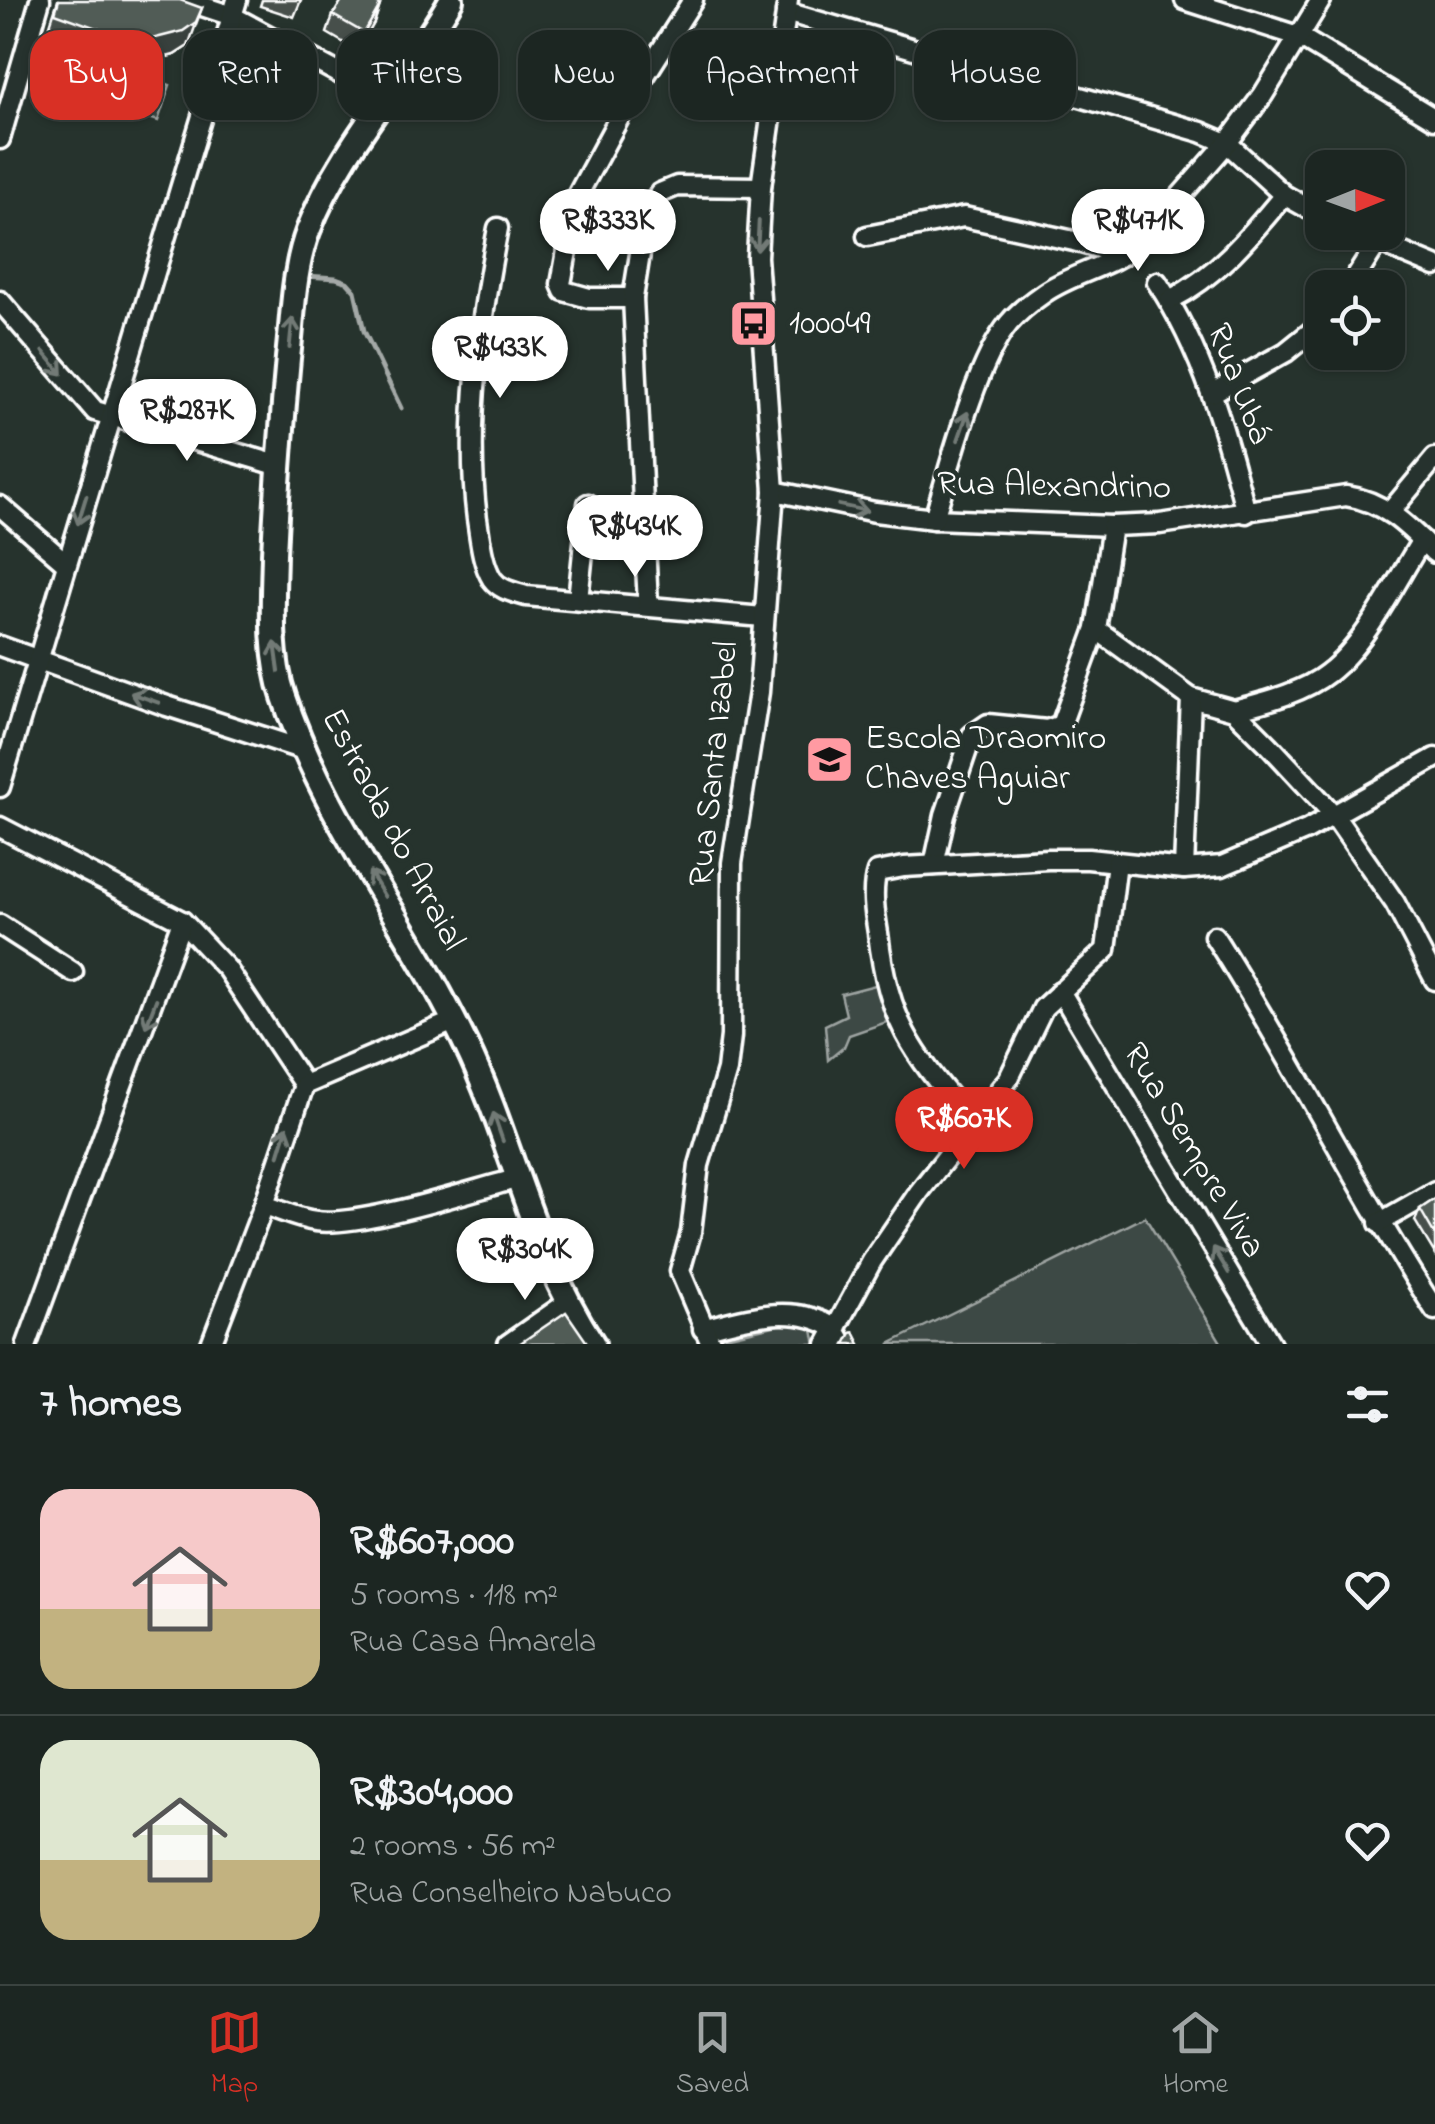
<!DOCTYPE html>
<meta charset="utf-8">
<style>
body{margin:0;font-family:"Indie Flower",sans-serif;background:#252e2a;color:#f1f3f6;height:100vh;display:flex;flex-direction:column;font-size:38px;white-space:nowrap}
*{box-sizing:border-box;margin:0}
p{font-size:32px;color:#a0a5a5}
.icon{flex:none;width:55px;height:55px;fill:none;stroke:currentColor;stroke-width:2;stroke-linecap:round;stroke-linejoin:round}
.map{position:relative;height:1344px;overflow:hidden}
.panel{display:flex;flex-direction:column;background:#1c2622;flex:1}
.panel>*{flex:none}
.hud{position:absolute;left:30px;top:30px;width:1375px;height:90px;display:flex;gap:20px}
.needle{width:65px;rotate:89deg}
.fabs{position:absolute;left:1305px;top:150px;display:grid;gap:20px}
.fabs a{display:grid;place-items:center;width:100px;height:100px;border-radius:20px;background:#1c2622;box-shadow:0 2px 8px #0004,0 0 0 2px #3a4340;font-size:50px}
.price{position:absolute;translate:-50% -85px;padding:0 22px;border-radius:35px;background:#fff;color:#222;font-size:32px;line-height:65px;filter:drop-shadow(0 2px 5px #0008)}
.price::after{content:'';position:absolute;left:50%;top:60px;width:30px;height:22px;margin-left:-15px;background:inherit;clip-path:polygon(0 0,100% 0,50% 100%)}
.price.current{background:#d93025;color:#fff}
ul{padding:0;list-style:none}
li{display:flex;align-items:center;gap:30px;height:250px;padding:0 40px}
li+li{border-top:2px solid #3a4340}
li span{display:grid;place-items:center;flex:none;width:280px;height:200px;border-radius:30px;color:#555}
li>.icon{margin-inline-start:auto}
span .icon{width:120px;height:120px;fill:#fffc;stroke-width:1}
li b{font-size:42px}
h2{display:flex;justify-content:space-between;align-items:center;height:120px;padding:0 40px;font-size:42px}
.tag{padding:0 35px;border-radius:30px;background:#1c2622;box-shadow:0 2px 8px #0004,0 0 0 2px #3a4340;font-size:35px;line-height:90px}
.tag.current{background:#d93025;color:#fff}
.dock{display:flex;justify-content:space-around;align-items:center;height:140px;border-top:2px solid #3a4340;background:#1c2622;font-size:28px;color:#a0a5a5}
.dock a{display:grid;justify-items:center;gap:5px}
.dock .current{color:#d93025}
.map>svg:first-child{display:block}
</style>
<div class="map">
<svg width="1435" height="1344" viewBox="0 0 1435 1344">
<rect width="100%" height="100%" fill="#26332d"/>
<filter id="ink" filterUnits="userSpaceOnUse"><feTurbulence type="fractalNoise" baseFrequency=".01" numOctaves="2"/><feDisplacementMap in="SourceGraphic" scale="20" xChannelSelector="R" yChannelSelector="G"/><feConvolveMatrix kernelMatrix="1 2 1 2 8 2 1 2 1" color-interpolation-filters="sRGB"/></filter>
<g filter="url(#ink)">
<!-- green -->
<g fill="#3e4944" stroke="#9ea4a2" stroke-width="2.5">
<path d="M95,60L170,85L158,121L84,96Z"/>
<path d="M879,984L887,1022L849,1035L844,1047L828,1060L825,1025L846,1015L841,994Z"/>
<path d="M1145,1217L1222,1344H889Z"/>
<path d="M800,1320L812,1326L816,1344H721L725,1337Z"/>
</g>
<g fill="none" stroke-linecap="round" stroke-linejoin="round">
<!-- stream -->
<path stroke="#a4a9a7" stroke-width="5" d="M306,276L336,278L347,282L355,291L364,331L401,408"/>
<defs>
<g id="minor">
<path d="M184,0L232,16L385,98"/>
<path d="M1185,0L1298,36L1435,119"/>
<path d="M786,12L1201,132L1227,143L1284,195L1322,216"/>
<path d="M0,139L40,0"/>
<path d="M498,228C480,322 465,423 477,519C480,538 482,563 492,579C500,590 513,592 526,596L763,617"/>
<path d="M1353,232L1435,266"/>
<path d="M867,236L964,217L1074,241L1123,255"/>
<path d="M1157,282C1203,351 1226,433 1246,513"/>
<path d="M1349,288L1376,245"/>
<path d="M633,298H589L564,291L561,284L577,196L625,107L693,0"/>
<path d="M1170,300C1217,276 1251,235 1284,195"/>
<path d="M0,301L95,411L277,465"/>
<path d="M1212,393L1286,352L1322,323"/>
<path d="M774,491L875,512L934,519L1112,526L1160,524L1346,496C1384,501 1409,527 1435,553"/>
<path d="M0,506L66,563"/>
<path d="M1390,512L1435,458"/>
<path d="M934,519C949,469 976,362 1009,323C1019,311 1031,302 1044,293C1074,272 1113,267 1140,242L1227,143L1263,95L1321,0"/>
<path d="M578,600L588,504"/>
<path d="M648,605L633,298L646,216L660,193L677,186L761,187"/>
<path d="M1096,629L1191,698L1234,710L1269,745L1333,814L1395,903L1435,980"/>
<path d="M0,646L167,706L304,750"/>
<path d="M1234,710C1264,702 1303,693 1328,673C1366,644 1396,581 1422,540"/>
<path d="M0,787L237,0"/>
<path d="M0,827L182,921L227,969L304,1085"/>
<path d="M934,865L945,815L972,735L988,724L1047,730L1061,725L1096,629L1112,526"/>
<path d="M1184,869L1191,698"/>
<path d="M0,925L73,972"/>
<path d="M1214,936C1292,1058 1356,1188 1435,1310"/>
<path d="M1060,991L1271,1344"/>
<path d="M971,1122C913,1052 889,1026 878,933C875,915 871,890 877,872L904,867L1048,859H1088L1184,869L1222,866L1307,830L1435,758"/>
<path d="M264,1205C280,1210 298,1219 316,1221C360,1227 469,1191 516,1179"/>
<path d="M1379,1223L1435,1191"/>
<path d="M703,1329C745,1318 794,1302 834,1328L843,1344"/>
<path d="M27,1344L182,921"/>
<path d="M211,1344L264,1205L304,1085L454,1021"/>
<path d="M508,1344L568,1302"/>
<path d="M711,1344L680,1271L691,1232L699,1165L727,1070L731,1036L732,863L759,692L774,491L757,257L761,187L788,0"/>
<path d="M827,1344L872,1261L919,1192L1009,1078L1043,1008L1106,950L1117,862"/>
</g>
<path id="major" d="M451,0C406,78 340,147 308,231C293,271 293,317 288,358C282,424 277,489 274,554C273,600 269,654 284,697C326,822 410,927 466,1045C513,1143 533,1253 593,1344"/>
</defs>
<!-- minor casing -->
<use href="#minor" stroke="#fff" stroke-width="25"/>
<!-- major casing -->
<use href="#major" stroke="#fff" stroke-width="30"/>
<!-- minor -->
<use href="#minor" stroke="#26332d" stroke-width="18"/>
<!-- major -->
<use href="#major" stroke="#26332d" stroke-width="22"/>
</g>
<!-- wall -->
<g fill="#464f4b" stroke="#fff" stroke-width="2.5">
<path d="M58,0L188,46L174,55L135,65H126L46,37Z"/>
<path d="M262,0H301L294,17L260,6Z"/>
<path d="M380,5L374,23L358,51L327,33L333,15Z"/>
<path d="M1435,1199V1254L1415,1221L1420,1209Z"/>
</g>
<!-- shaded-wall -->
<g fill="#39403d" stroke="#fff" stroke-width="2.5">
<path d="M380,5L374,23L358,51L364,33Z"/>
<path d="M202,8L188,46L174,55L135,65H126L135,42Z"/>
</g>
<!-- building -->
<g fill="#515c57" stroke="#fff" stroke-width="2.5">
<path d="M59,0H180L202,8L196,22L183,31L144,41L135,42L55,13Z"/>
<path d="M342,0H371L380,5L364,33L333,15Z"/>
<path d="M1435,1199V1235L1420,1209Z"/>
<path d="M566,1312L588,1344H519Z"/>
<path d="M854,1332L860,1344H845L851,1333Z"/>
</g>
<!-- one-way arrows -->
<defs><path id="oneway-shaft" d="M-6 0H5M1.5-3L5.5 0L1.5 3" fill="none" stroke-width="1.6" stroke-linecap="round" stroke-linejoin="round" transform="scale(2.5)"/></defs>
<g stroke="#727a76">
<use href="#oneway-shaft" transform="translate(758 236) rotate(93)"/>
<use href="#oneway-shaft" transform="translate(291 333) rotate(-84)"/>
<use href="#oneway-shaft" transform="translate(53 363) rotate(50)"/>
<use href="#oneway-shaft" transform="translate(963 426) rotate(-71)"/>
<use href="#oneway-shaft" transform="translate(853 508) rotate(12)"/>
<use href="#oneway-shaft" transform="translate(82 510) rotate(107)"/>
<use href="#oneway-shaft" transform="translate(277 657) rotate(-98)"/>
<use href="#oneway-shaft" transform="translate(145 698) rotate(-161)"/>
<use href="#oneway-shaft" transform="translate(377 884) rotate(-121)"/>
<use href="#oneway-shaft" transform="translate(151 1013) rotate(111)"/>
<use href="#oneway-shaft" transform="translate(498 1127) rotate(-109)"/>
<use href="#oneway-shaft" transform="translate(283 1141) rotate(-73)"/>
<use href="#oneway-shaft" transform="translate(1221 1260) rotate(-121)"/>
</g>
</g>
<!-- icons -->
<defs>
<symbol id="bus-square" viewBox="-11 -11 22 22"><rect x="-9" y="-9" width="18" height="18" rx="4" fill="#ff9aa2" stroke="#26332d"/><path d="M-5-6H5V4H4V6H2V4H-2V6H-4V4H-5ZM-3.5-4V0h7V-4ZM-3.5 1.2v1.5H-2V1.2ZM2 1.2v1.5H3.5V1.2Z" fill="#111"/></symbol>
<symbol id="school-square" viewBox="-11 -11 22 22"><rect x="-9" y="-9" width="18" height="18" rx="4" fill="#ff9aa2" stroke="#26332d"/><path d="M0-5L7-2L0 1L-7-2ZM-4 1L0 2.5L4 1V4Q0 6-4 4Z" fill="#111"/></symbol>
</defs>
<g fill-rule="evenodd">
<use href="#bus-square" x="726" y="296" width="55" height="55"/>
<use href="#school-square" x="802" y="732" width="55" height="55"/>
</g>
<g text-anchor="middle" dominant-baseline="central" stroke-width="9" stroke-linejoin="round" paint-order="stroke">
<!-- poi labels -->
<g font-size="35" fill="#fff" stroke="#26332d" text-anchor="start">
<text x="789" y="324">100049</text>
<text x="865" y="739">Escola Draomiro<tspan x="865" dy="40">Chaves Aguiar</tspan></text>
</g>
<!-- street labels -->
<g font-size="35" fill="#fff" stroke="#26332d">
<text transform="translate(1238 384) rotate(69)">Rua Ubá</text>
<text transform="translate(1054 487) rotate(1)">Rua Alexandrino</text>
<text transform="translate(715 764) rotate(-84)">Rua Santa Izabel</text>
<text transform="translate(392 830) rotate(62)">Estrada do Arraial</text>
<text transform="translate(1193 1151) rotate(59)">Rua Sempre Viva</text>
</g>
</g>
</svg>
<div class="fabs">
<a><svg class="needle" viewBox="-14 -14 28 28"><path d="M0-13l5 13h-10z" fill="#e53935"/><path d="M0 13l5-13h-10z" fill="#a0a5a5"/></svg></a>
<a><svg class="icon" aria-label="locate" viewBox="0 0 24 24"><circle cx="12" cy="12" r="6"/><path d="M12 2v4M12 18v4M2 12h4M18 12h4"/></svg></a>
</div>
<b class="price" style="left:608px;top:274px">R$333K</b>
<b class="price" style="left:1138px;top:274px">R$471K</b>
<b class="price" style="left:500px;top:401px">R$433K</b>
<b class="price" style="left:187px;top:464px">R$287K</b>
<b class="price" style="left:635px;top:580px">R$434K</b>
<b class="price current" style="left:964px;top:1172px">R$607K</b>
<b class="price" style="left:525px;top:1303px">R$304K</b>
<div class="hud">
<a class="tag current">Buy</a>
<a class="tag">Rent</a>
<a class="tag">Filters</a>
<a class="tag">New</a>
<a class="tag">Apartment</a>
<a class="tag">House</a>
</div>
</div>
<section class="panel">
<h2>7 homes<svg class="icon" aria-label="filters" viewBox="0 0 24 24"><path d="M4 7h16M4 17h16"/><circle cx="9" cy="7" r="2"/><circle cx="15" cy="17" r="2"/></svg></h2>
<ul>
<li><span style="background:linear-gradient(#f6c9c9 60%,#c2b280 0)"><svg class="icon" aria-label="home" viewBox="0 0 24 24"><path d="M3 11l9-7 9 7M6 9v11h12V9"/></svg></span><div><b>R$607,000</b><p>5 rooms · 118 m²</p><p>Rua Casa Amarela</p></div><svg class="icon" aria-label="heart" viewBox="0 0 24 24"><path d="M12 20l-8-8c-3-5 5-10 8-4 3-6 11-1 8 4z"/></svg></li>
<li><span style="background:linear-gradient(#dfe7d0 60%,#c2b280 0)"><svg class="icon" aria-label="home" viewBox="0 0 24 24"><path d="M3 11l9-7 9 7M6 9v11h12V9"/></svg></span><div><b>R$304,000</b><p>2 rooms · 56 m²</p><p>Rua Conselheiro Nabuco</p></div><svg class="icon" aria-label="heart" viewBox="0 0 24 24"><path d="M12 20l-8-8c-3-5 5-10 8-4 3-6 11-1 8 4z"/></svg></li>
</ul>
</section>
<nav class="dock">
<a class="current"><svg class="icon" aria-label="map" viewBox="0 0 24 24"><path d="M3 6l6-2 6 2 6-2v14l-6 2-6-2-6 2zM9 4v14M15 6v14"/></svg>Map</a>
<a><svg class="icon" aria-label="saved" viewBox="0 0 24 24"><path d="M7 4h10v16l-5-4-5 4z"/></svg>Saved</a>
<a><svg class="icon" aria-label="home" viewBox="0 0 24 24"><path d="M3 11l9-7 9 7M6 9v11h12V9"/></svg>Home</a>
</nav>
